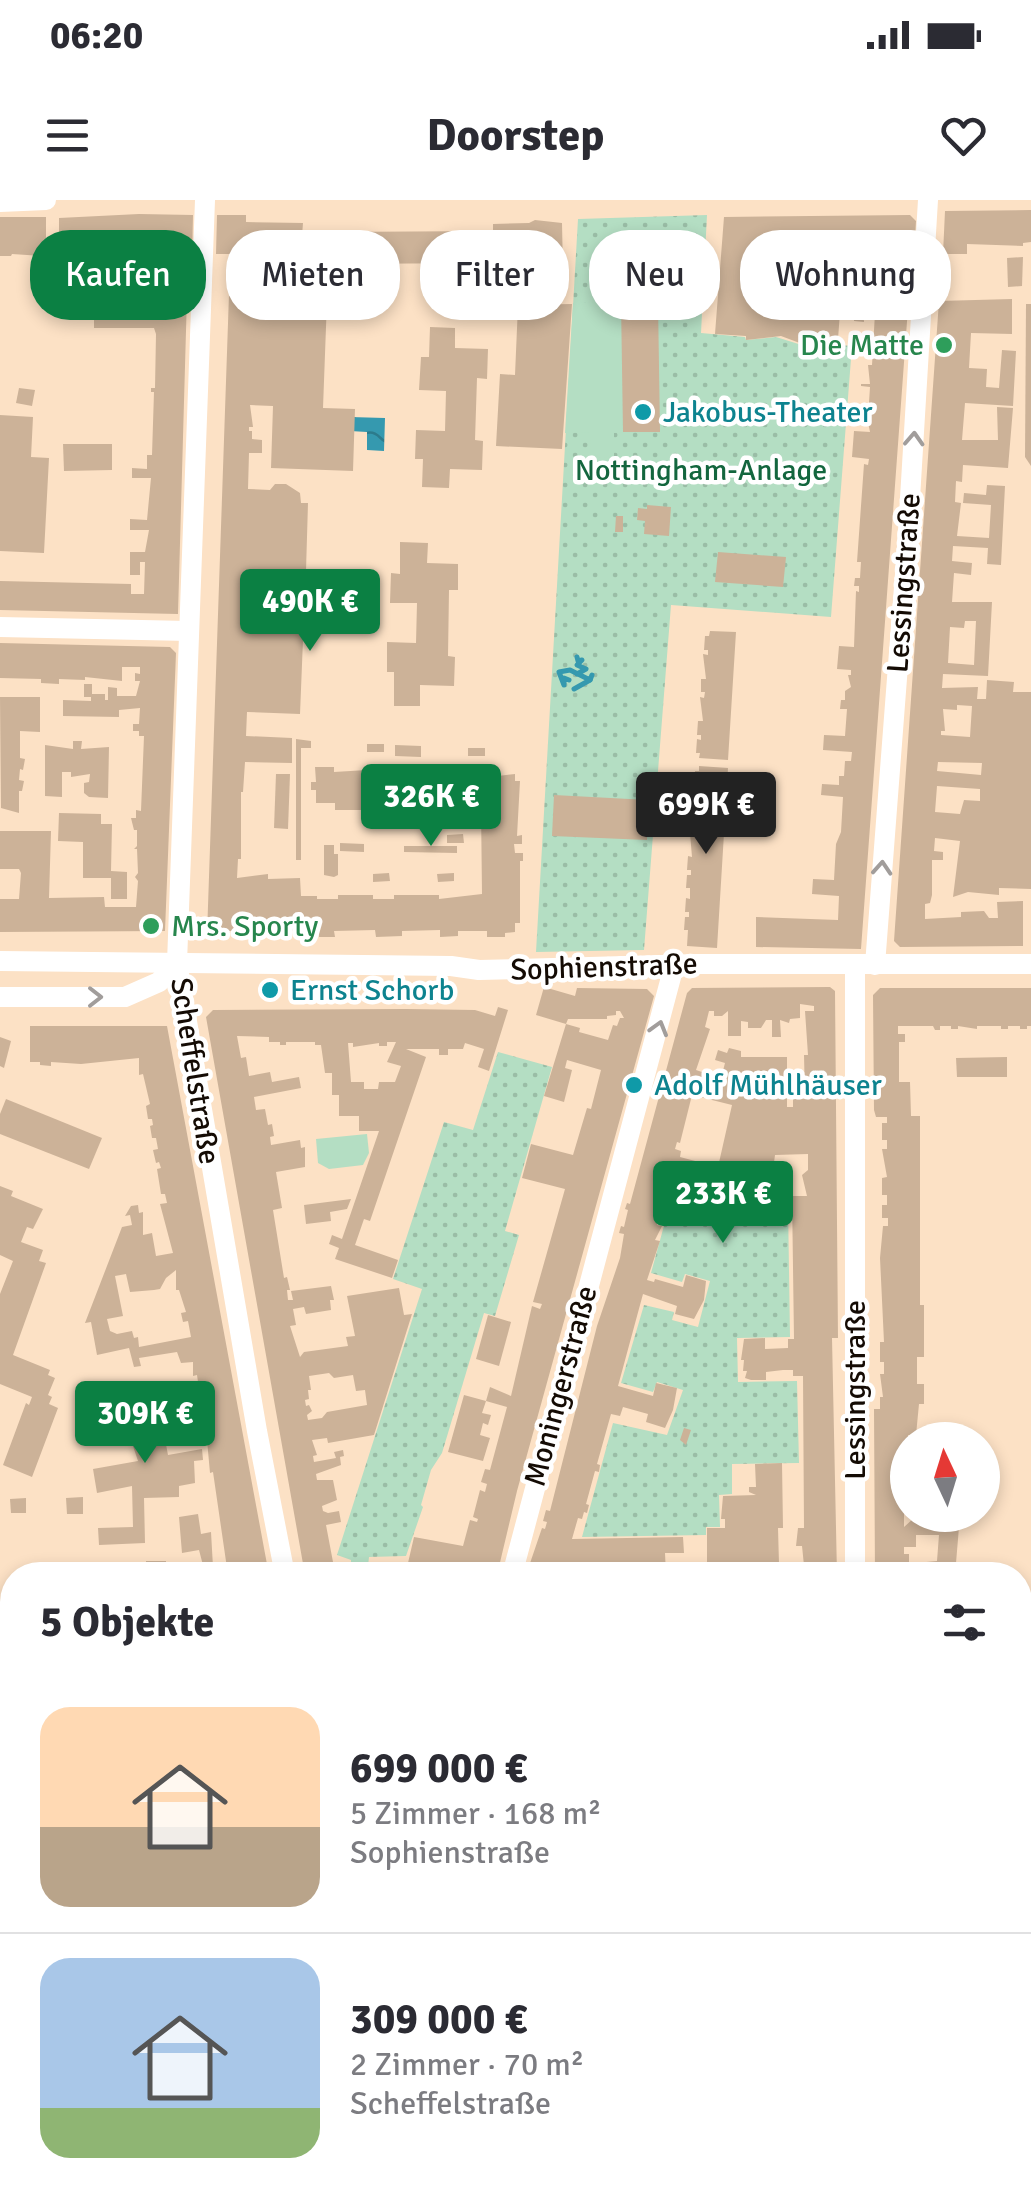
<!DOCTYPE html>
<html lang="de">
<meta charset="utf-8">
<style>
body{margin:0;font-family:Signika,sans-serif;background:#f7f7f7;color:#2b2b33;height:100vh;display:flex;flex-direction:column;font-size:38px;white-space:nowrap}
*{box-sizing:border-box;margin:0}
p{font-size:32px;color:#7c7c81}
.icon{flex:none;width:55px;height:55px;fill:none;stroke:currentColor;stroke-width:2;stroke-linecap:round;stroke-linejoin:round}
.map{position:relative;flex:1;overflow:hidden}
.side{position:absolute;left:0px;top:1362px;width:1032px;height:642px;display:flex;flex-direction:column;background:#fff;border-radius:40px 40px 0 0;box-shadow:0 5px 15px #0003}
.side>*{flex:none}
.top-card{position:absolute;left:30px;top:30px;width:972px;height:90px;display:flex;gap:20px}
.needle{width:65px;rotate:356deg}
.buttons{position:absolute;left:890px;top:1222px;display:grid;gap:20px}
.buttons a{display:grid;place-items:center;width:110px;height:110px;border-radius:50%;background:#fff;box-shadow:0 5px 15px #0003;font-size:50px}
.price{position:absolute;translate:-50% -85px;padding:0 22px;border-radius:10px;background:#0b8043;color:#fff;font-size:32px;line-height:65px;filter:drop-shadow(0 2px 5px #0008)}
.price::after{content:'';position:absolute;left:50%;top:60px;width:30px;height:22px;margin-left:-15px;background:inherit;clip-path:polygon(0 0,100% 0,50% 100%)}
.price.on{background:#222;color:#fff}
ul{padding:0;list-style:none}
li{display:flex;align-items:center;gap:30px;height:250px;padding:0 40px}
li+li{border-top:2px solid #e1e1e2}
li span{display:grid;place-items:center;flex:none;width:280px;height:200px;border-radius:30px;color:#555}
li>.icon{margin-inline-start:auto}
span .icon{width:120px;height:120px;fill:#fffc;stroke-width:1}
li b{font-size:42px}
h2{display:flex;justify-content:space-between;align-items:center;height:120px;padding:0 40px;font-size:42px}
.tag{padding:0 35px;border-radius:40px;background:#fff;box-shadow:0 5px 15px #0003;font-size:35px;line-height:90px}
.tag.on{background:#0b8043;color:#fff}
.status{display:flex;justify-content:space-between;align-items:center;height:70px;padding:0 50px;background:#fff;direction:ltr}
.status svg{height:28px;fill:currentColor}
header{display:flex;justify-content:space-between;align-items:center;height:130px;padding:0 40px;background:#fff;font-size:45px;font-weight:800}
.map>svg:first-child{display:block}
</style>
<div class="status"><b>06:20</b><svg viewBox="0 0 49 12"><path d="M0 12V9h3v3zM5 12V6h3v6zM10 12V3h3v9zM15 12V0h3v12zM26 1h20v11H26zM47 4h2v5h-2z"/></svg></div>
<header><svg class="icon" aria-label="menu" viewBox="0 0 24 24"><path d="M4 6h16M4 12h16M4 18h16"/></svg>Doorstep<svg class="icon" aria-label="heart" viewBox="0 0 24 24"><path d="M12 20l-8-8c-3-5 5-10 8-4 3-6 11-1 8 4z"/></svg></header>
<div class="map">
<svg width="1031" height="2003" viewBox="0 0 1031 2003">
<defs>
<pattern id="grass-tufts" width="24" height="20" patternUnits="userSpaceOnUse" patternTransform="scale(2.5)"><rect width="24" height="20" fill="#b4dec3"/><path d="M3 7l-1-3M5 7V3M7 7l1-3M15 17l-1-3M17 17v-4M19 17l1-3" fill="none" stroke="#9abda6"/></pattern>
<pattern id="park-dots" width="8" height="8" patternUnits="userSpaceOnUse" patternTransform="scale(2.5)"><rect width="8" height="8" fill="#b4dec3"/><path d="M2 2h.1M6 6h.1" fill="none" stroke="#9abda6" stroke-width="1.8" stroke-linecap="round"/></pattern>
<pattern id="water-waves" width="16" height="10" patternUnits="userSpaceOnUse" patternTransform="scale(2.5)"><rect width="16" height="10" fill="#3599af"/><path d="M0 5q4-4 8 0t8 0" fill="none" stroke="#2c7b8c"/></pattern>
</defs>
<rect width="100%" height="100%" fill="#fce1c5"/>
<!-- grass -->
<g fill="url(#grass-tufts)">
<path d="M1020,1923H1031V1957L1020,1968Z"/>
<path d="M942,1993V1992L996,1993L986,2003H938Z"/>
</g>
<!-- park -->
<g fill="url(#park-dots)">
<path d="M707,15L701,133L745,137L746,140L776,137L805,146L806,142L852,146L831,417L671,405L644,750L536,752L578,19Z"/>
<path d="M498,852L552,867L505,1031L519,1035L495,1116L484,1113L442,1253L431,1270L421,1305L423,1307L406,1356L369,1357L368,1366H351V1360L337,1355L422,1089L393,1079L444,922L473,930Z"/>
<path d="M788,1003L790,1137L737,1138L738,1182L797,1181L799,1263L732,1264V1294L719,1295L720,1327H706V1335L582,1337L613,1223L667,1235L683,1190L657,1182L653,1192L621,1183L644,1105L674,1112L672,1120L698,1127L710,1081L685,1074L682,1082L651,1073L665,1022L661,1020L664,1010L726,1027L733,1004Z"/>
</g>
<!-- pitch -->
<g fill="#b4dec3">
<path d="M621,102L623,232L614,233V257L591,258L590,232L565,233L573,103Z"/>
<path d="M367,934L369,953L363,965L329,969L318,963L316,939Z"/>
</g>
<!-- water -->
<path fill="url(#water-waves)" d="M350,217L385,218L384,251L367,250V232L350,231Z"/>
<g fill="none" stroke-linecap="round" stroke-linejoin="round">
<!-- stream -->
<g stroke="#3599af" stroke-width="5">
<path d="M577,457L578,461L582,460L577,465L586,469L577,474"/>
<path d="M569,480L564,478V485L559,472L570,470L590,480L592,475"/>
<path d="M574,489L590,480"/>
</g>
</g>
<!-- building -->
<g fill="#ccb298" fill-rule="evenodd">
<path d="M1031,10V42L1023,43V46L967,44V54H943L945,11Z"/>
<path d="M139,14L193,15L192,60H188L178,414L0,410V381L131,384V394H144L145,362H140V375H130V352H145L149,330H130V319L147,320L151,278H132V268L147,269V255H152L154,192H151V188H155L156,134L154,128H94V85H59V18ZM152,40H166V44L159,43V73H139L138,78H132V93H127V47L152,45ZM138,99H155L152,115H155V120L138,119Z"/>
<path d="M217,15H246V22L303,23L300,61H260V66H246V54H216Z"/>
<path d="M910,15L916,21L913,68L911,67L861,749L756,747V717L838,720L839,696L812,694L813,679L834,680L836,644L841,632L843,597L821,595L822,584L839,585V576H844L845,561H851L852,552L823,550L824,535L845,536L847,509H840L841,500H845V491L851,487L848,475H851V470L837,469L839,446L854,447L856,391L859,392V386H854L855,378H860L861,362H857L864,264L868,265L869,259L852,257L854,231L870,232L868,222L864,221L868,218L870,187L861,186V184H870L868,165H872L875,113H879V107L863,106L864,122L854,121L855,95L879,97L881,72H875V66H896L897,49L875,51V48L858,47V50H848V52L834,53V71L840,77L842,86L838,139L805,137V145L781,136L746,140V136L715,134L724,17Z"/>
<path d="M0,17H46V53H42V56L12,54L11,56H0Z"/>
<path d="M535,20L562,23L563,70H529V57H493V63L331,64V32L493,31V24L529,23Z"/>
<path d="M1023,57L1022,86L1008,87L1007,58Z"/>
<path d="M229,94L327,100L323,208L355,209L353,271L271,268L273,206L250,205L253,227H249V231H252V239L262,240V253H249L248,289L270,290L275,284H286L300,293L301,303H308L306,371L297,370L296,389L305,390L300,514L247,512L246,536L292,538V563L245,562L243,592H241V659H238L237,678L268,674V679L300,678L301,696H317V699H338V695H373V699H394V695H439V699L482,694L481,607L440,611V606L429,605V614H400V605H361V610H335V603H316V590H311V582H316L315,567H334V572L400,568V576H423V572H482V578L515,574V581H520L517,636L522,635V644H514L515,653H523V661H520V723H515V732L505,733V737H487V731H458V736L440,737V730L402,731V736L376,737L375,730L334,731L335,737H319V731H223L222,734L207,735Z"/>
<path d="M1012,99V134L971,133L969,168L987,169L986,187L999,188L1002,150L1016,151L1013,206L965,203L962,240H998L997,207L1013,208L1008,268L963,265L962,282L956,281L955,302L961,303L957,336L989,338L991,305L963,303L964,293L986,295L987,285L1005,286L1001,365L987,364L988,348L953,346L952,361L972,363L971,375L954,373L952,402H992L988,476L943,474L942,488L978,487L977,499H986L987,480L1014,482L1013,492H1031V689L999,688V695L968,692L953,697L960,641L935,638L934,651L943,652V660H932V695L930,703L925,704V719L961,717V712L984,711L989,718H998L997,702L1023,701V746L900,747L894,741L939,101ZM965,421H976L974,465L948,463L950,427L964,428ZM957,505L972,506L970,537L941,535V531H945L943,509L957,510ZM938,562L982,563L981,575L937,571ZM937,586L980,589V601L964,600L960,614L935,612Z"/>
<path d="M621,102H658L660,232H623Z"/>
<path d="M572,104L562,249L496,246L500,174L515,175L518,105Z"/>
<path d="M1026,104H1031V266L1025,257Z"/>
<path d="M430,127L455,128V148L488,149L487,179L477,178L475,240L483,241L482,270L450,269L449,288L422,287L423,259H415L416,230L445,231L446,191L419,190L421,157H429Z"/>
<path d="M19,188L35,190L32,206L16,203Z"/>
<path d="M0,215L33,217L31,257L49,258L44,353L0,351Z"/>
<path d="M63,244H112V270L64,271Z"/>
<path d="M647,305L671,307L669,336L644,334L645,321L637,320L638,308L647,309Z"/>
<path d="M616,316H623V332H615Z"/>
<path d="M400,342L428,343L427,363L458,364V390H449L448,456L455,457L454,486L420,485V506H394V472H387V442L416,443L417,403H390L391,373L400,374Z"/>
<path d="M718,352L786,357L783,387L715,382Z"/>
<path d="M710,431L736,432L728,560L699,558L700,553H696L697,539L701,540V535H697L698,521H703L700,497L704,498L705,492H701V479H706L703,454L708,455V450H704L705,436H709Z"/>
<path d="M0,443L170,447L176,453L165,731L0,732V699H19L21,673L19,669H0V631H51L49,698L104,697L105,707H136L138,681L135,677L138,673L137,649H134L137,646V630H134L131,618H136V610L141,611L144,536H139V531H133V524H139L140,508L119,510V517L63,516V500L91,501V497H84V484H92V494H105V500H108V487L117,488V496H136L140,481H135V473L140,474V467H122V481L85,477V480L59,479V484L41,483V479L0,478Z"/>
<path d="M0,497H40V532L20,531V558L25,559L23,570L20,569L19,580L24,581L22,591H19V613L1,608Z"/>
<path d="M296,539L311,541V548H301V660H296Z"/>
<path d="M73,541H82L81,549L109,547L108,598L89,597L84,593V583L89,582L90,574L71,577V572H62V597L45,596V545L73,549Z"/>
<rect x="367" y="544" width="17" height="8"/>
<path d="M395,545L421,546V557L395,556Z"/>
<rect x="468" y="548" width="17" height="8"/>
<path d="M699,566L728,568L717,748L687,746L688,730H684L685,717H689V712H685L686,698L690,699V688H686L687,675H691V670H687L688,656L692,657L690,633H694L695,627H691V614L696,615V603H692L693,589L698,590V586L694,585L695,571H699Z"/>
<path d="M276,574H290L288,629L274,628Z"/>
<path d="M554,595L648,600L647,640L552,636Z"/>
<path d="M59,613L101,614V624H112L111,671L127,672V699H111V678H83V642L58,641Z"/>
<path d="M463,634L464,643H447V635Z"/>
<path d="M340,643L364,644V652L340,651Z"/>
<path d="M324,645H334V654H338V675L334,677L324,675Z"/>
<path d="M404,646H457V653L404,652Z"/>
<path d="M389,673L390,681L373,682V674Z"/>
<path d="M454,673V681L438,682L437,674Z"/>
<path d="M544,787L575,796L577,788L647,789L654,796L517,1291L497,1375H396L397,1363H408L414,1337L463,1346L470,1320L477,1322L478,1319L473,1317L480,1290L485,1292L487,1284L481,1282L485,1269L490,1270L507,1207L486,1201L490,1187L511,1196L532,1106L540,1109L542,1104L533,1102L565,989L522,978L531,944L573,955L587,908L591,909L601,870L567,860L565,868L572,870L564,902L544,896L566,824L580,828L579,832L608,840L613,825L617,826L620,818H624L620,811H616V815L607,816V819H568L566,824L536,815Z"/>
<path d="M830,787L835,791L838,1138H832L837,1375H805L802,1346H796L798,1328H804L803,1176H793V1170H783L766,1172V1180H751L745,1178L747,1171H743L744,1160H741L744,1139L765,1138V1149L788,1148V1139H794L792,996H807L802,975L808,970V954L775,955L773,970H790V1000H737V992H733L725,1022L684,1011L686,1003L692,1005L695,993L668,985L666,991H670L668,1000L664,999L657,1025L662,1026L655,1040L660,1041L647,1080L654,1082L655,1079L683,1087L686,1075L706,1081L704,1100L694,1119L675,1114L677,1106L643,1094L618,1186L653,1196L656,1183L677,1188L673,1210L665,1228L646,1222L648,1214L623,1207L620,1216L611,1214L597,1264L600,1265L599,1272L595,1271L586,1304L589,1305L587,1313L584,1312L582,1319L578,1318L572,1339L683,1337L684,1353H665L666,1375H526L542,1328L545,1329L547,1322L543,1321L546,1310L550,1311L597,1126L620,1058L624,1034L619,1033L621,1026L624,1027L628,1010L625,1009L627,1003L630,1004L687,793L692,788ZM800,804L814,806V811H805L808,855H804L805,897H793V907H787V857H741V851L729,848L727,853L718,850L715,860L725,863L718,890L713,889L717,877L696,870L710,829L705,827L709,811H714V816H722L728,811V836H741V821L748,822V828H761L766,820H772V837H781L780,820L789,823L790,819L800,818ZM692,895L732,905L718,967L680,957L681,951L675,949L677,942L680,943Z"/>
<path d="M880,788H1031V826H1027V829H1020V826H1008V829H1001V826H977V829L958,826V829H951V826H940V830H935L933,826H898V834H905V842H899V882H910L911,916H920V1105H924V1157H917V1184H924V1204H919L916,1235H908V1261H902L903,1291H908V1305H904V1327L914,1318L960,1315L955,1375H917L916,1363L937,1361L939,1335H916V1347H904V1354H909V1363H901V1375H875L874,1209H880V1197H883L880,1174H884V1162H880V1142H884L880,1058L883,1026H888V1018H882V1005H887V995H882V978L887,977L882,949H887V940H882V923H887V917H876L874,910L873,795Z"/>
<path d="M498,807L508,810L489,871L478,867L484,849L465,843L463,849H448V855H439V849H406L426,857L370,1021L364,1019L355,1045L398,1060L392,1078L335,1059L339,1048L329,1044L332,1035L342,1039L379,931H359V916H339V895H332V873H325L321,845H315V842H286V845H280V842H269V837L237,836L241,858L246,857L249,876L270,872L272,882L299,877L301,888L254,897L256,910L265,909L268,925L272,924L274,936L270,937L271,945L300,940L301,948L305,947V967L276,972L282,1008L273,1010L284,1078L287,1077L290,1090H287L288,1100H293L291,1091L331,1086L334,1100H330L331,1110L306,1114L304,1107L293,1109L296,1125L290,1126L300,1157L304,1152L348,1146L346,1137L355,1136L347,1096L399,1088L404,1115L412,1114L374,1235L328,1243L327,1238L312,1240L317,1255L313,1256L314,1262L336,1258L334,1252L343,1250L344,1256L340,1257L341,1265L316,1274L317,1280H333L337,1300L322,1306L323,1311L328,1313L339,1311L341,1322L326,1325L333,1362L332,1375H305L206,817L213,810L406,809L475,810L495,816ZM387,842H396L387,862L401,866L395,882H379L378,889H364V882H351L348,843H353V847L379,843V846H387ZM329,1173L334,1178L353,1175L356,1191L365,1190L367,1205L327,1212L322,1218L308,1220L307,1215L312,1211L309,1205L306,1206L305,1200L309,1199L308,1190H311L309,1176Z"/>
<path d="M30,826H167L269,1375H228L213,1272L210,1273L207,1240L197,1206L190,1208L191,1214L168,1219V1199L182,1196L183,1201L200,1198L199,1192H195L193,1183L198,1182L197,1175L193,1176V1162L181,1163L177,1152L139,1158L141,1166L134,1167L129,1148L97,1155L91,1122L85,1123L122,1027L132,1025L130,1015L125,1016L131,1006L138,1005L139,1013L143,1012V1035L152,1033L156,1056L173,1053L160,1004L167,1003L165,994H161L157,969L161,968L159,962L156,963L153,950L158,949L156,938H152L150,926L153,925L152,919H148L146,906L150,904L143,874L139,875V858L81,864L51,862V866L40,865V862H30ZM176,1070V1090H179L186,1112L181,1113L183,1122L188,1121L191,1137L139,1147L138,1137L134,1138L132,1131L117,1134L110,1131L107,1119L123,1116L115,1076L126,1074L130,1092L154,1090L160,1089L166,1078Z"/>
<path d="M0,837L11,841L4,868L0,866Z"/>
<path d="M1007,857V877H957L956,858Z"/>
<path d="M6,899L102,938L89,969L0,934V914Z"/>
<path d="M0,986L13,991L11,996L43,1009L33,1029L27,1027L21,1042L43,1050L39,1061L46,1063L13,1155L50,1170L48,1175L55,1178L48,1195L52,1197L49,1204L58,1208L32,1277L3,1265L26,1203L29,1205L32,1197L0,1184V1094L13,1061L0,1055Z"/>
<path d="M351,999L347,1009L330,1012L331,1021L306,1024L304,1005Z"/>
<path d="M488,1115L511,1122L499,1166L476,1159Z"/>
<path d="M157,1181L160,1197H157L168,1255L202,1249L203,1260L194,1261L195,1283L179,1286V1297L144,1298L145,1343L99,1345L98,1328L133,1327L132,1286L97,1293L93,1269L138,1261L129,1234H132L133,1221L129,1186Z"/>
<path d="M464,1195L486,1201L482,1213L491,1215L488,1225L483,1223L480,1235L490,1238L483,1261L448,1252Z"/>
<path d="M684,1228L691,1230L686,1245L680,1240Z"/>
<path d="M782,1263L783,1328H778L779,1364L758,1365V1368L788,1367V1375H700V1369H707V1328H725V1319H721L723,1296L756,1295L749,1292V1287H756L755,1264Z"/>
<path d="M83,1297V1314H67L66,1298Z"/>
<path d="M26,1298V1313H11L10,1299Z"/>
<path d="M198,1314L201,1334L211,1332L213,1367L204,1369L199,1350L182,1353L179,1317Z"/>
<path d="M146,1361H166V1368H160V1375H146Z"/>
<rect x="28" y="1366" width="52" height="9"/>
<path d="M0,1498H12V1558L9,1562H1L0,1558Z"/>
<rect x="1022" y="1561" width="9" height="16"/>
<path d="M1020,1630L1031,1637V1699L1027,1702L1031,1706V1735H1020Z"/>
<path d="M0,1741H8V1771L12,1770V1881H8V1911H0Z"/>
<path d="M1020,1793H1031V1826L1020,1816Z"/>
<path d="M1031,1957V2003H986L997,1992H1020V1969Z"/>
<rect x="34" y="1992" width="147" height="11"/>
<path d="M285,1992H533L534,2003H283Z"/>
<rect x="641" y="1992" width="159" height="11"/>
<path d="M890,1992H940L936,2003H890Z"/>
<rect x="573" y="1995" width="27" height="8"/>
</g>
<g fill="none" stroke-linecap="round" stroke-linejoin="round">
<!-- minor -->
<g stroke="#fff" stroke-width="20">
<path d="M205,0L177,763L257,1231L285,1375"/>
<path d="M0,2L46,0"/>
<path d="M0,427L189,431"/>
<path d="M0,761L451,766L479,770L697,764H1031"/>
<path d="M855,765V1375"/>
<path d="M875,765L907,348L928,0"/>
<path d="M0,797H125L159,782L177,763"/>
<path d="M512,1375L674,766"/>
<path d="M0,1627L12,1639"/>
<path d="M1020,1760H1031"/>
<path d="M239,2003L241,1992"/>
<path d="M617,2003V1992"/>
</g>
<!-- major -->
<g stroke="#fff" stroke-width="25">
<path d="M1020,1419L1031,1418"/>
<path d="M1020,1452L1031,1451"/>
<path d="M0,1457H12"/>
</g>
<!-- tram -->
<g stroke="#796858" stroke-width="2.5">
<path d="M0,1636L12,1641"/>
<path d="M1020,1756H1031"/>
</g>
</g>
<!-- one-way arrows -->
<defs><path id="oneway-chevron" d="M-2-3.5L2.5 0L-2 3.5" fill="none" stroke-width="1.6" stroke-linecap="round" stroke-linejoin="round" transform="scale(2.5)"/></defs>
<g stroke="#a19d9b">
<use href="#oneway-chevron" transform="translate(914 239) rotate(-87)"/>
<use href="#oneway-chevron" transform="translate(882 668) rotate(-86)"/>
<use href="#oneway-chevron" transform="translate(95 797)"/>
<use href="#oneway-chevron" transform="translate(659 828) rotate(-74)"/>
</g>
<!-- markers -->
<g fill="#2e9e5b" stroke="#fff" stroke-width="4">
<circle cx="944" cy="145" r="10"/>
<circle cx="151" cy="726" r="10"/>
</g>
<g fill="#0f9aa8" stroke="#fff" stroke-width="4">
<circle cx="643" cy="212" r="10"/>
<circle cx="270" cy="790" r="10"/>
<circle cx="634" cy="885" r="10"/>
</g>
<g text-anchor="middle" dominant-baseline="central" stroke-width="9" stroke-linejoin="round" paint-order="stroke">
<!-- leisure labels -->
<g font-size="30" fill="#27864d" stroke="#fff" text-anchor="end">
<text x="924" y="145">Die Matte</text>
<text x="171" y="726" text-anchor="start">Mrs. Sporty</text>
</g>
<!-- culture labels -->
<g font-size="30" fill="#0d838f" stroke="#fff" text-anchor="start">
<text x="663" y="212">Jakobus-Theater</text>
<text x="290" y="790">Ernst Schorb</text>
<text x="654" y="885">Adolf Mühlhäuser</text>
</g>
<!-- park labels -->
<g font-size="30" fill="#13663e" stroke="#fff">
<text x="701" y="270">Nottingham-Anlage</text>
</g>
<!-- street labels -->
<g font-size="30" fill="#140b04" stroke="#fff">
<text transform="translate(904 383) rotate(-86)">Lessingstraße</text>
<text transform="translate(604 767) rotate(-2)">Sophienstraße</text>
<text transform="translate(195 871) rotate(81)">Scheffelstraße</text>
<text transform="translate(561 1186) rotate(-75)">Moningerstraße</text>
<text transform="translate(855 1190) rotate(-90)">Lessingstraße</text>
</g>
</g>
</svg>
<div class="buttons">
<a><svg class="needle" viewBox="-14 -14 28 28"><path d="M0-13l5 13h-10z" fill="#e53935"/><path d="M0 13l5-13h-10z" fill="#7c7c81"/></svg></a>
</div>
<b class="price" style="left:310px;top:454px">490K €</b>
<b class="price" style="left:431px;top:649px">326K €</b>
<b class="price on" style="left:706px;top:657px">699K €</b>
<b class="price" style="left:723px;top:1046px">233K €</b>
<b class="price" style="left:145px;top:1266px">309K €</b>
<div class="top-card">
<a class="tag on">Kaufen</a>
<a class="tag">Mieten</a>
<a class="tag">Filter</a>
<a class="tag">Neu</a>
<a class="tag">Wohnung</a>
</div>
<section class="side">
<h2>5 Objekte<svg class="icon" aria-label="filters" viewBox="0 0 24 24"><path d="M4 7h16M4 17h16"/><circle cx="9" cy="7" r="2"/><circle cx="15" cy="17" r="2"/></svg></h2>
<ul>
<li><span style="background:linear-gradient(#ffd9b3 60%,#b9a48a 0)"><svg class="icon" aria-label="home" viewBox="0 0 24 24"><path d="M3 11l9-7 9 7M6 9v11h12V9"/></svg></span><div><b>699 000 €</b><p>5 Zimmer · 168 m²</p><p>Sophienstraße</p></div></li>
<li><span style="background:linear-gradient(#a9c7e8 75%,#8fb573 0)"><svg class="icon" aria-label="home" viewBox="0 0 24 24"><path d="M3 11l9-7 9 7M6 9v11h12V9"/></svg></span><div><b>309 000 €</b><p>2 Zimmer · 70 m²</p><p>Scheffelstraße</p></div></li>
</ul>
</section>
</div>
